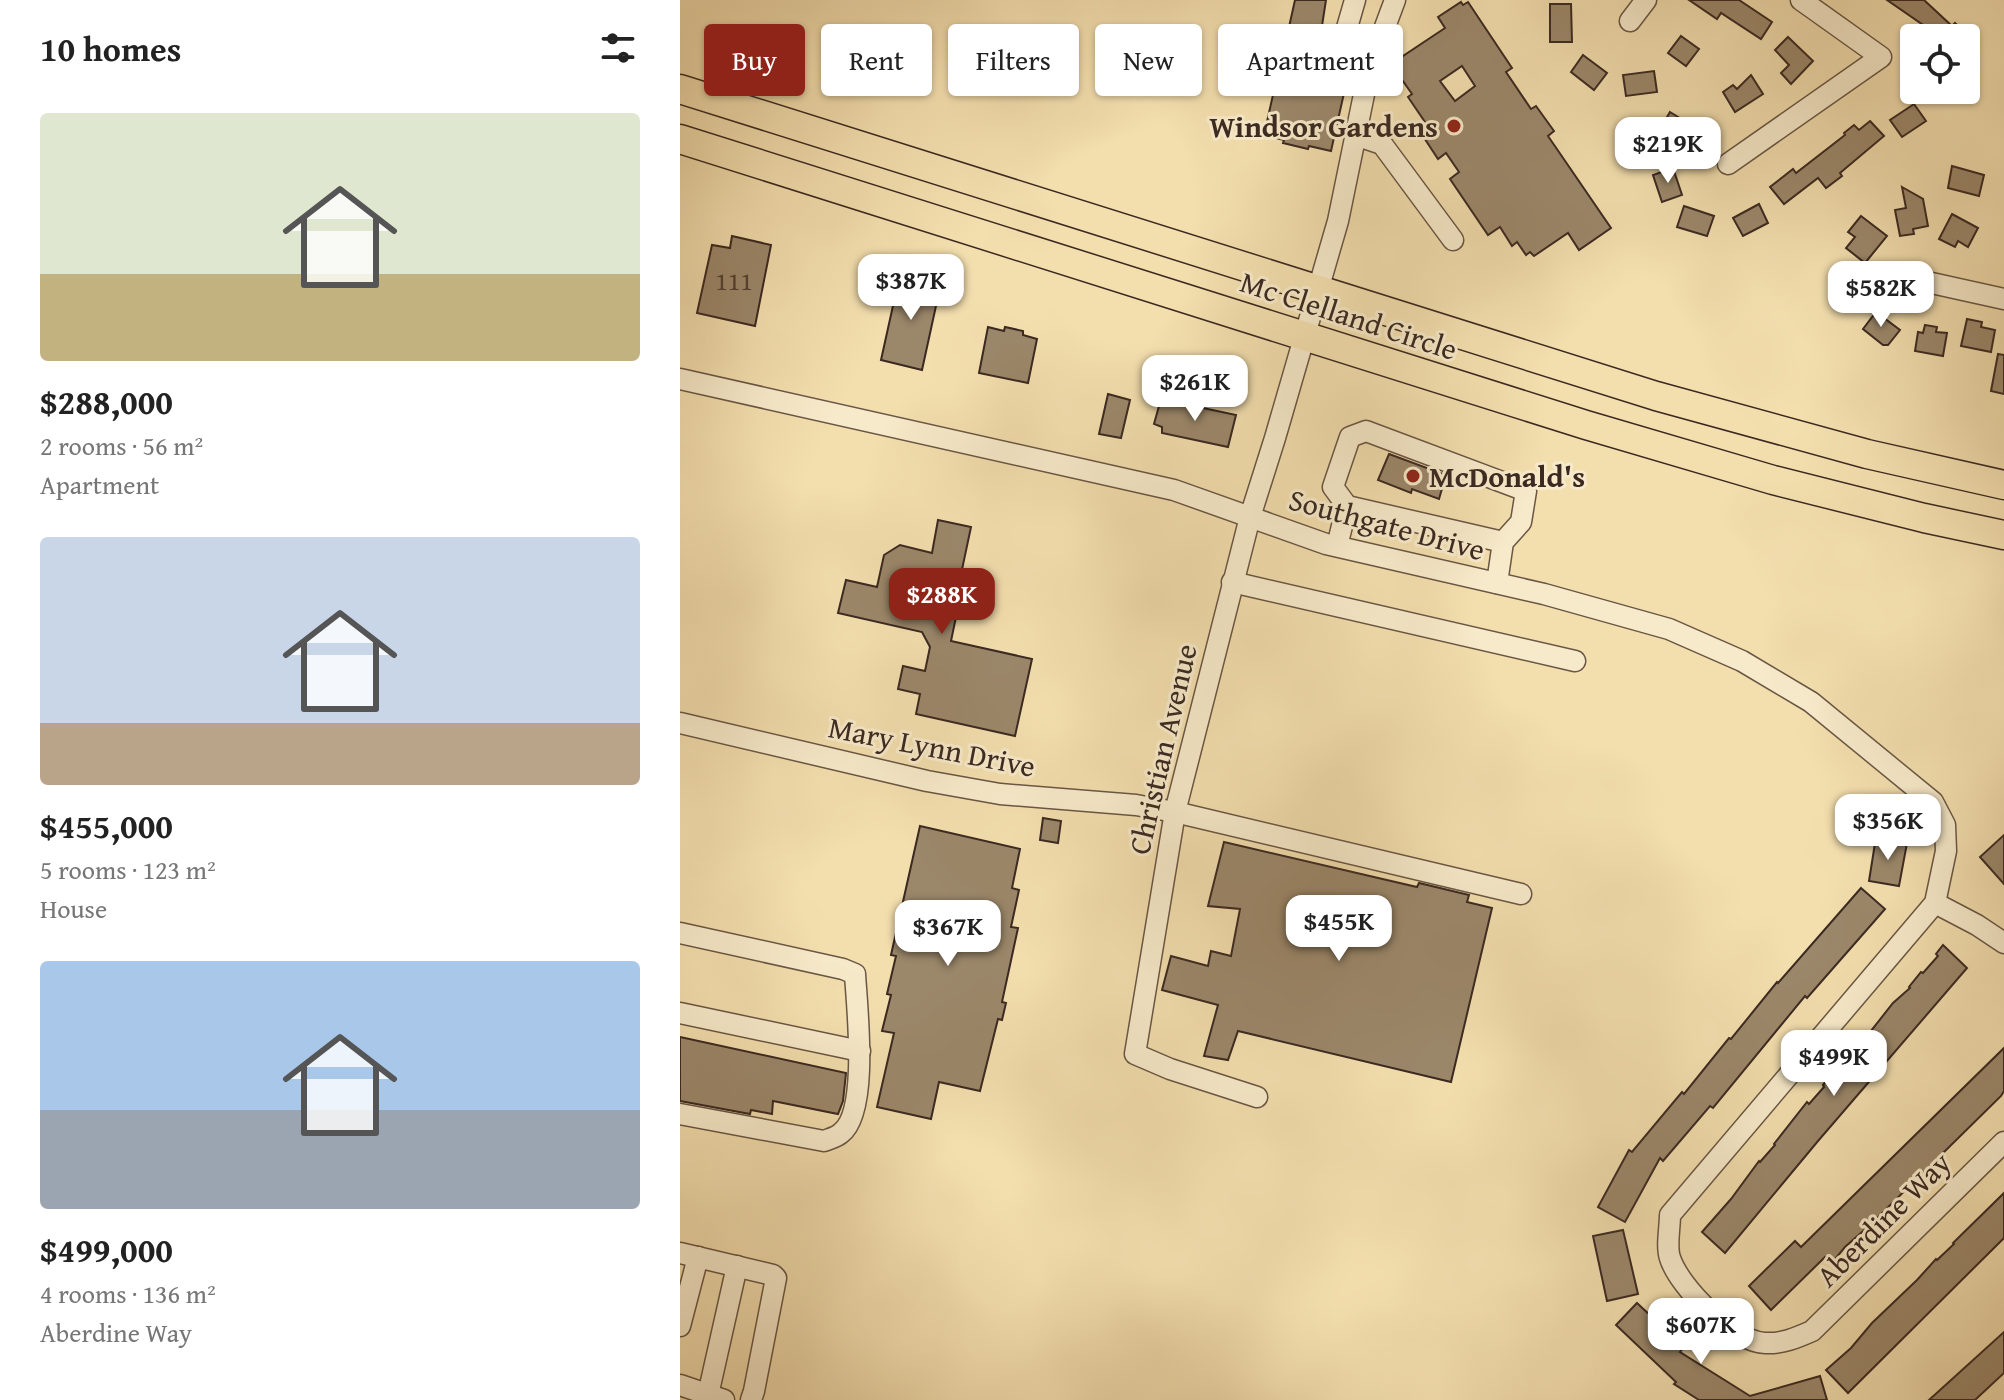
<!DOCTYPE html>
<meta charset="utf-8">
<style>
body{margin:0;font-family:"Gentium Book Plus",serif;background:#f2f2f2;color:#222;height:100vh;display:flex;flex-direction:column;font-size:30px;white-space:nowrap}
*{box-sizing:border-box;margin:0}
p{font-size:26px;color:#767676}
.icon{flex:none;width:44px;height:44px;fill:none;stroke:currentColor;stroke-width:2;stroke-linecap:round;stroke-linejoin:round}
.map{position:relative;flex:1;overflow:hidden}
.details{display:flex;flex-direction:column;background:#fff;width:680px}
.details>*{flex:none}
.banner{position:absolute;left:24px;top:24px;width:760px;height:72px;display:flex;gap:16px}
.controls{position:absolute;left:1220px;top:24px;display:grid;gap:16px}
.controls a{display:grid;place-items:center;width:80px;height:80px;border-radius:8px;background:#fff;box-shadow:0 2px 6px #0004;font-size:40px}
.price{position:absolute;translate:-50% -68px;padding:0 18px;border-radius:16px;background:#fff;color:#222;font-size:26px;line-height:52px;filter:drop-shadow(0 2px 4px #0008)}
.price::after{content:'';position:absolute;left:50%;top:48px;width:24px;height:18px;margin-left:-12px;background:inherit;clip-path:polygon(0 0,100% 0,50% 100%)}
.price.active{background:#8f2418;color:#fff}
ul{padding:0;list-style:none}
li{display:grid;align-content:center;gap:16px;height:424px;padding:0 40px}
li span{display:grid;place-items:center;height:248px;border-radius:8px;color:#555}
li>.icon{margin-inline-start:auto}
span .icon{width:144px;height:144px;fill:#fffc;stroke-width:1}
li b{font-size:34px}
h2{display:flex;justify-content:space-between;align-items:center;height:96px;padding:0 40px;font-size:34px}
.chip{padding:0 28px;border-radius:8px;background:#fff;box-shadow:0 2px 6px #0004;font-size:28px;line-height:72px}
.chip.active{background:#8f2418;color:#fff}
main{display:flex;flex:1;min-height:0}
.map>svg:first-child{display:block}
</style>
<main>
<section class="details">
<h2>10 homes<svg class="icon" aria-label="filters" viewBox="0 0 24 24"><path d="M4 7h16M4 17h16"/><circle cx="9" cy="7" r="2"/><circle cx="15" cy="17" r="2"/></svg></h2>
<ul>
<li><span style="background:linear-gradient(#dfe7d0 65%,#c2b280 0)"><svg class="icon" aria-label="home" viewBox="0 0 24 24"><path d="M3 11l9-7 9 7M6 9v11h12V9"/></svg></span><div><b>$288,000</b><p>2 rooms · 56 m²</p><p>Apartment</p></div></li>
<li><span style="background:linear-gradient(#c9d6e8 75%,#b9a48a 0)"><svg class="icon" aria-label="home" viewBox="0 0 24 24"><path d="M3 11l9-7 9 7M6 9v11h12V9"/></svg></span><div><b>$455,000</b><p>5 rooms · 123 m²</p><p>House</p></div></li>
<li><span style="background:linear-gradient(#a9c7e8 60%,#9aa5b1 0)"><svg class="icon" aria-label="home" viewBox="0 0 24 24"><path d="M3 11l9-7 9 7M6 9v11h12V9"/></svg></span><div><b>$499,000</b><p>4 rooms · 136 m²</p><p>Aberdine Way</p></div></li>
</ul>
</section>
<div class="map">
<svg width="1324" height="1400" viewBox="0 0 1324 1400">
<rect width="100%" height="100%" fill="#f3deae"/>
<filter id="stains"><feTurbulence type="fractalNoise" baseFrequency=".0025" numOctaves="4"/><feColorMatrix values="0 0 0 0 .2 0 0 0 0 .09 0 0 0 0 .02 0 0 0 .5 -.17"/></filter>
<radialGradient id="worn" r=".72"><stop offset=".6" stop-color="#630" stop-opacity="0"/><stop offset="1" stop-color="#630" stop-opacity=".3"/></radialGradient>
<!-- building -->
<g fill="#9b876a" stroke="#3b2921" stroke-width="2" fill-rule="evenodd">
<path d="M615,0H646L642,26L639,25L637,33L609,27Z"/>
<path d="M1009,0H1059L1092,22L1081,39L1041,13L1037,19Z"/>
<path d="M1207,0H1244L1272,26L1275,23L1284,32L1281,35L1284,38H1250L1243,31L1246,27Z"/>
<path d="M781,2L783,5L788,2L832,68L826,72L851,109L856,106L874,131L868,136L931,228L899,250L888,233L854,256L850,252L846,255L837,242L832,246L820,227L808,235L770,179L779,172L766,153L758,159L739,130L747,125L728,97L732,94L711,64L765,28L758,17ZM782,66L795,86L775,101L760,81Z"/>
<path d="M870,4H891L892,42H870Z"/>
<path d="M1001,36L1019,49L1006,66L988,53Z"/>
<path d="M1108,37L1133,61L1111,84L1101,73L1109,65L1095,50Z"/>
<path d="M903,55L927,73L914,90L891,72Z"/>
<path d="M974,71L977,92L946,96L943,75Z"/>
<path d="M1071,75L1083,94L1055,112L1043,92L1053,85L1057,89Z"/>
<path d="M597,77L618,82L619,78L645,84L644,89L664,93L651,151L629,146L628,149L603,143L604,140L584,135Z"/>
<path d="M1234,104L1246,121L1222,137L1210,120Z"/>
<path d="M990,112L1008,123L992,151L974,140Z"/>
<path d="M1190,121L1204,136L1160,173L1162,176L1146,188L1138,178L1104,204L1090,187L1113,169L1116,173L1165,135L1164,133L1174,125L1179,130Z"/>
<path d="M1272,166L1304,175L1299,196L1268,188Z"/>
<path d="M993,168L1002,195L982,202L973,175Z"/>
<path d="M1222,187L1243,199L1248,226L1233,229L1234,234L1220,236L1215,210L1226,208Z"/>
<path d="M1079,204L1088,223L1063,236L1053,218Z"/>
<path d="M1004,206L1034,216L1027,236L997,227Z"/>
<path d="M1272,214L1298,228L1288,247L1278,241L1275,247L1259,239Z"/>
<path d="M1181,216L1207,236L1185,263L1166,248L1175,237L1168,232Z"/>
<path d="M52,236L91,245L75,326L17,313L32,245L50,248Z"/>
<path d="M1185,271L1188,302L1166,304L1163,273Z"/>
<path d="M220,274L261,283L242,370L201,360Z"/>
<path d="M1196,312L1220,330L1208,345H1203L1183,329Z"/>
<path d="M1287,319L1302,322L1301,327L1315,330L1311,352L1281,346Z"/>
<path d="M1245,325L1257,327L1256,332L1267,333L1263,356L1235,351L1238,332L1243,333Z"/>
<path d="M308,327L324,331L325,327L343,331V335L357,339L348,383L299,373Z"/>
<path d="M1318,354L1324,355V394L1311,391Z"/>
<path d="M428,394L450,400L441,438L419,434Z"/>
<path d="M481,399L556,415L548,447L482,433V427L474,424Z"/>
<path d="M709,454L766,475L759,499L732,489L731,493L698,480Z"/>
<path d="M258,520L291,527L273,612L276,617L271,641L352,659L335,736L236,714L240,694L218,689L223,666L245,671L250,647L242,632L158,613L166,580L197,587L204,555L220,545L252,553Z"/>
<path d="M363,818L381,821L378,843L360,840Z"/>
<path d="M240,826L340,849L332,888L339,890L331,927L338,928L322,1002L326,1003L322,1020L318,1019L300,1091L259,1082L251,1119L197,1107L214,1033L202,1031L211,995L207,994L216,956L211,955Z"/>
<path d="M1324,835V884L1300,857Z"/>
<path d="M1196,837L1227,843L1219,886L1189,881Z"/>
<path d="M544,842L737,887L739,883L789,895L787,902L812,908L771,1082L558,1031L548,1060L524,1056L538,1005L482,990L491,956L528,966L531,951L551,956L560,909L528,906Z"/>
<path d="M1181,888L1205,909L1127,998L1125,996L1033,1108L1030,1106L983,1161L980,1158L945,1222L918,1207L949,1150L952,1152L1002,1092L1004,1094L1049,1038L1051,1039L1097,982L1098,983Z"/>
<path d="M1263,945L1287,968L1138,1141L1045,1253L1022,1232L1051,1199L1079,1161L1080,1162L1095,1145L1094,1144L1127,1102L1129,1104L1144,1087L1143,1085L1163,1061L1164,1062L1179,1046L1213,1003L1230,988L1229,987L1241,972L1243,973L1258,956L1256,954Z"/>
<path d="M0,1037L166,1073L163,1101L158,1114L93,1101L92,1114L71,1110L70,1114L0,1101Z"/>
<path d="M1324,1048V1091L1321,1096L1190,1225L1165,1247L1151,1264L1145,1257L1091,1310L1069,1286L1115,1241L1121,1247Z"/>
<path d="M1324,1193V1238L1168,1393L1146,1370L1171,1348L1192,1323L1237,1280L1256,1259L1257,1260L1274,1244L1273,1243Z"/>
<path d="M943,1230L958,1294L927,1301L913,1236Z"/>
<path d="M957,1303L1004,1347L1000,1352L1070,1396L1140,1376L1147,1400H1019L994,1384L996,1382L936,1325Z"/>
<path d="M1324,1332V1373L1295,1400H1249Z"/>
</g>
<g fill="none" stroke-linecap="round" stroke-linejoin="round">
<defs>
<g id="minor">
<path d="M675,0L660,52L661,62L688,73"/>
<path d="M950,21L966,0"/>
<path d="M675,135L702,144L773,240"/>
<path d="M1048,164L1201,57L1121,0"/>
<path d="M1238,280L1324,299"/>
<path d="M0,379L494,490L646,544L864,594L989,629L1062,661L1131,702L1253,802L1265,825L1266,851L1255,903L990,1215C990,1228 986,1246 990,1258C999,1287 1054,1342 1085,1343C1102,1344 1116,1338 1132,1331L1324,1142"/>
<path d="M667,506L823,542"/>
<path d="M657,546L667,506L653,487L670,437L686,431L846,491L841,522L823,542L817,583"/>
<path d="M552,582L895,661"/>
<path d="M0,723L247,781L320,794L456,805L495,812L841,894"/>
<path d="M1255,903L1297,925L1324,943"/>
<path d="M0,933L163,969L175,974C177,1008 189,1112 161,1133C157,1137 149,1139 144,1141L0,1114"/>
<path d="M0,1013L180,1051"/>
<path d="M577,1097L490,1069L455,1054L495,812L570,517L595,438L658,221L689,70L715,0"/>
<path d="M0,1253L93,1275L96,1278L74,1391L71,1400"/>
<path d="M0,1326L18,1257"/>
<path d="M0,1385L44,1400"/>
<path d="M28,1395L57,1266"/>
</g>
<g id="highway">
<path d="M0,89L976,396L1187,454L1324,485"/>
<path d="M0,139L906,425L1093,480L1244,518L1324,535"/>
</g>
</defs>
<!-- minor casing -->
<use href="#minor" stroke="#695644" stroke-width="23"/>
<!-- highway casing -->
<use href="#highway" stroke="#3b2921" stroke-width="31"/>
<!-- minor -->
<use href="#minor" stroke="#f7eaca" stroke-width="20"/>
<!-- highway -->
<use href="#highway" stroke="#f3deae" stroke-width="28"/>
</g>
<!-- markers -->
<g fill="#8f2418" stroke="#f7eaca" stroke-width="3">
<circle cx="774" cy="126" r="8"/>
<circle cx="733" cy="476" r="8"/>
</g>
<g text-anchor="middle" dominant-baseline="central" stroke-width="6" stroke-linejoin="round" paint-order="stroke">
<!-- number labels -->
<g font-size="26" fill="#534033">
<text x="54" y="280">111</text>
</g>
<!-- poi labels -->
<g font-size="30" font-weight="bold" fill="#3b2921" stroke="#f7eaca" text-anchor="end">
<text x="758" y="126">Windsor Gardens</text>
<text x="749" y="476" text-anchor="start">McDonald's</text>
</g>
<!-- street labels -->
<g font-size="30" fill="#3b2921" stroke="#f7eaca">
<text transform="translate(669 315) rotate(18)">Mc Clelland Circle</text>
<text transform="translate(707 524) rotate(15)">Southgate Drive</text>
<text transform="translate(252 746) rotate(11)">Mary Lynn Drive</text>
<text transform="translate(482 749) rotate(-77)">Christian Avenue</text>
<text transform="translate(1203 1219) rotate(-45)">Aberdine Way</text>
</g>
</g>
<rect width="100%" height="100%" filter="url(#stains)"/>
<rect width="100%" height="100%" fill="url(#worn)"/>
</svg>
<div class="controls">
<a><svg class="icon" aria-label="locate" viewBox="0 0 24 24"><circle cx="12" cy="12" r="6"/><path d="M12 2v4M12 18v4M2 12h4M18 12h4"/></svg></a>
</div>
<b class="price" style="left:988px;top:185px">$219K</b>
<b class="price" style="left:231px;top:322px">$387K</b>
<b class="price" style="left:1201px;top:329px">$582K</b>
<b class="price" style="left:515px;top:423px">$261K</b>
<b class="price active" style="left:262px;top:636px">$288K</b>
<b class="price" style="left:1208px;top:862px">$356K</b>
<b class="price" style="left:659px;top:963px">$455K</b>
<b class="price" style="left:268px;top:968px">$367K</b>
<b class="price" style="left:1154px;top:1098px">$499K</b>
<b class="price" style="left:1021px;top:1366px">$607K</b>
<div class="banner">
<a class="chip active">Buy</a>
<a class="chip">Rent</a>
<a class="chip">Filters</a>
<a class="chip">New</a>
<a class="chip">Apartment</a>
</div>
</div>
</main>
